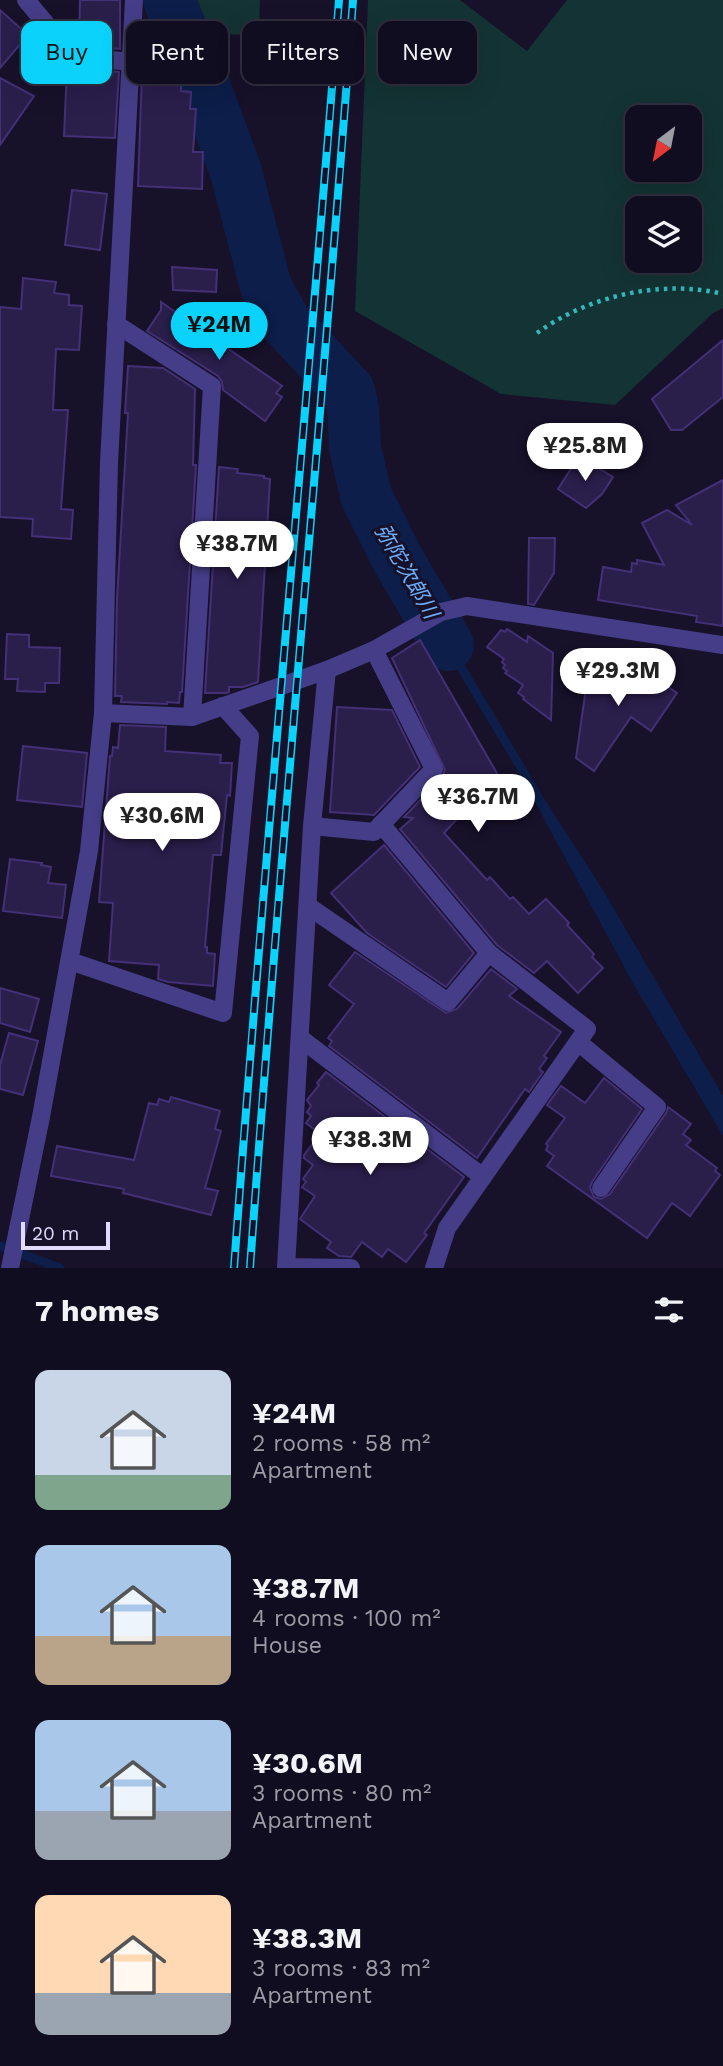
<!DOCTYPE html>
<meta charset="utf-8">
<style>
body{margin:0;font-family:"Work Sans","Noto Sans JP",sans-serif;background:#1a1629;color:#f1f3f6;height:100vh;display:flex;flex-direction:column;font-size:26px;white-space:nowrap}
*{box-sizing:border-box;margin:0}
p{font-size:23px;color:#9c9ca5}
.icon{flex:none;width:38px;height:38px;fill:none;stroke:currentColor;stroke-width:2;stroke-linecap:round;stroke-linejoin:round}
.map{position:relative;height:1268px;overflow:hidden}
.details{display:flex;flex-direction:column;background:#110d20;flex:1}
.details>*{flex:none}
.guide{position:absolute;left:21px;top:21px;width:682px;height:63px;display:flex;gap:14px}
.needle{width:46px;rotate:212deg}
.buttons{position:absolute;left:625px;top:105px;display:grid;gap:14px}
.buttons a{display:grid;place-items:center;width:77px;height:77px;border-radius:14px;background:#110d20;box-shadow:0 7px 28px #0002,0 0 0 2px #302d3e;font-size:35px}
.scale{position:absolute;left:21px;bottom:18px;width:89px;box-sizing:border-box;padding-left:7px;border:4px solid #e2dbfe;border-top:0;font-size:19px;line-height:24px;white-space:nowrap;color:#e2dbfe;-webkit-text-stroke:5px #17112a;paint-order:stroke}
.price{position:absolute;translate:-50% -60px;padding:0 16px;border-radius:24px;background:#fff;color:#222;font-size:23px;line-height:46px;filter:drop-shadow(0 2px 4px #0008)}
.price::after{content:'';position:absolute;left:50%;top:42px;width:21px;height:16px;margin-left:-10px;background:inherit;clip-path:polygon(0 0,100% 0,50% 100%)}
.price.on{background:#0ad2fb;color:#111}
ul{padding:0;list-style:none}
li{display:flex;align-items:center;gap:21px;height:175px;padding:0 35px}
li span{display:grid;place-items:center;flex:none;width:196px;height:140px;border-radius:14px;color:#555}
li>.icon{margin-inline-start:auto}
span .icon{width:84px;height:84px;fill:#fffc;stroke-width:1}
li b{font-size:30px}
h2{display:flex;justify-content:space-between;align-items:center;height:84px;padding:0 35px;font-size:30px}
.tag{padding:0 24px;border-radius:14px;background:#110d20;box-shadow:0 7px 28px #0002,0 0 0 2px #302d3e;font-size:24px;line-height:63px}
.tag.on{background:#0ad2fb;color:#111}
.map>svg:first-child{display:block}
</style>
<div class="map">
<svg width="723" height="1268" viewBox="0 0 723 1268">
<rect width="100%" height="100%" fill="#17112a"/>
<!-- green -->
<g fill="#143334" fill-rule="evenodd">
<path d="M181,0H260L259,34L199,35Z"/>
<path d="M368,0H460L527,51L567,0H723V308L713,313L615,405L501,394L355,311ZM690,117V170H637V117ZM690,208V261H637V208Z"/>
</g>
<!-- water -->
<path fill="#0c1e49" d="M415,581L544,798L606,895L723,1096V1136L634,985L523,780L407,586Z"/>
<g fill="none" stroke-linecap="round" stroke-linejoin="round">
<!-- stream -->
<path stroke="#0c1e49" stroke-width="9" d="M0,1246L60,1268"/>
<!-- river -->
<path stroke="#0c1e49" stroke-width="52" d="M169,0L198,68L236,172L266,287L285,322L349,391L353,408L355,448L366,496L398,560L448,645"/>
</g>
<!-- building -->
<g fill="#2a1e4b" stroke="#433076" stroke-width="2">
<path d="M80,0H120V49L79,45Z"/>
<path d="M0,10L28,35L0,68Z"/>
<path d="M143,44L167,46L166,57H175L174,75H181V91L191,92L190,109H196L193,152H203L202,189L138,186Z"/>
<path d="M67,68L78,77V68L119,72L115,138L64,136Z"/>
<path d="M0,78L34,96L0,145Z"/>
<path d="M72,190L107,194L100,250L65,245Z"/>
<path d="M172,267L217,270L216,292L173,290Z"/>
<path d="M23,278L56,282L54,293L69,295V305L82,306L79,350L56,349L53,410H68L61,509L73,510L71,539L32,536L33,519L0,517V307L21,309Z"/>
<path d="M161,302L282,386L276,393L282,397L265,421L223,390L222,382L218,376L147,331L161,310Z"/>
<path d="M723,340V397L682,430H671L652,399Z"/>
<path d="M128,366L163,368L195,389L193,465H196L182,692H180L179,703L167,702V704L121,702L122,696H115L117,599L128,413H125Z"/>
<path d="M579,456L613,477L602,494L586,508L558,489Z"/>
<path d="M219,467L238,469L237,473L264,476V478L270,479L258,682L243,687H229V692L226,693H205Z"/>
<path d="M723,480V626L696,622L697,616L598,600L603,567L631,572L632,563L637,564V560L664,565L642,523L667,510L692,525L676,505Z"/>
<path d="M529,538H555L554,573L534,605L528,604Z"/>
<path d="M507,629L527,642L528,636L553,653L551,720L523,699L524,697L518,693L523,685L505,673L507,671L503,668L505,665L502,662L504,659L487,647L501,630L505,632Z"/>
<path d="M7,634L29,635V647L60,648L59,683H45V692L17,691L18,679H5Z"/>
<path d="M420,640L498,775L444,833L487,880L490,877L510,899L513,897L529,914L546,899L569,923L567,925L594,954L592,957L603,968L578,993L547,961L534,973L497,945L400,829L413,818L404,817L442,777L445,770L392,658Z"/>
<path d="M625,656L677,693L651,731L631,717L594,771L576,758L589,667L608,680Z"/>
<path d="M337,707L392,710L420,767L374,815L330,812Z"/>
<path d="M120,725L166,727L165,751L221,755L220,763H232L230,796L227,795L221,855H213L205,947H207V953L215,954L213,986L168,982L158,979L159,965L109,961L113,903L99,902L110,756H112L113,747L118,748Z"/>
<path d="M23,746L87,753L82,807L17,800Z"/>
<path d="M384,845L474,953L446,987L367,933L331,893Z"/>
<path d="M10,859L42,863L41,865L51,867L48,883L66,885L62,918L3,911Z"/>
<path d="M355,952L446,1013L457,1009L491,969L517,989L509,996L561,1032L544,1056L547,1058L539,1069L543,1072L529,1092L525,1089L477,1158L329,1046L332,1041L328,1038L354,1004L329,985Z"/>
<path d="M0,988L39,999L30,1032L0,1023Z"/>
<path d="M9,1033L38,1041L23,1095L0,1089V1065Z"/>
<path d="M326,1072L464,1177L427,1229L424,1233L427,1235L406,1262L388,1249L382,1257L362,1242L351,1257L339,1256L327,1248L331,1242L300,1219L315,1196L302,1187L306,1182L303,1179L313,1165L304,1158V1155L320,1134L306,1123L311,1116L307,1112L311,1106L307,1100L319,1085L317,1083Z"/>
<path d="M604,1078L642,1109L592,1182L590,1188L594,1197L601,1199L610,1194L666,1113L668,1107L691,1124L683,1134L691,1140L686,1145L717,1168L715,1171L720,1175L690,1216L672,1203L647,1238L547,1166L554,1156L546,1150L548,1146L546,1144L565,1118L547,1105L561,1086L585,1103Z"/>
<path d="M171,1097L220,1111L215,1129L221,1131L205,1188L218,1191L211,1215L123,1193L124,1189L51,1176L57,1146L134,1160L149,1103L157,1105L159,1099L169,1102Z"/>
</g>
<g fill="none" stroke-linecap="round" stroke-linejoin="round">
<!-- path -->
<path stroke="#33b9bb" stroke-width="4.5" stroke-dasharray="3.5 5" stroke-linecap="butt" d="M537,333C588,296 661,279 723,294"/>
<!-- street -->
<g stroke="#453d88" stroke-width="18">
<path d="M26,0L73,56L131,62"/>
<path d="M116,324L212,386L192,717"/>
<path d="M327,670L312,826L286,1267L351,1268"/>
<path d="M103,713L192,717L327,670L374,650L441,612L467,606L723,645"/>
<path d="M381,824L489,953L587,1029L447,1228L434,1268"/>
<path d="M312,826L374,832L434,769L374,650"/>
<path d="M308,906L448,1002L489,953"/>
<path d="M70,961L223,1013L250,736L223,706"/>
<path d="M300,1038L483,1177"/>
<path d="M578,1042L657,1107L601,1188"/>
<path d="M10,1268L41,1117L89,851L103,713L109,462L134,0"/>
</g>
<defs>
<g id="rail">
<path d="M234,1268C265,845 306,423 339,0"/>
<path d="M250,1268C280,845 322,423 353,0"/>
</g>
</defs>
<!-- rail casing -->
<use href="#rail" stroke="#0ad2fb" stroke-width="8"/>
<!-- rail -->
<use href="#rail" stroke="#17112a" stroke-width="5" stroke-dasharray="16" stroke-linecap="butt"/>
</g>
<g text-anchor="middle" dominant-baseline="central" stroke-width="6" stroke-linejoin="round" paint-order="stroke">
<!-- water labels -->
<g font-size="21" font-style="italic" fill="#6baffd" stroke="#17112a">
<text transform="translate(407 571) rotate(60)">弥陀次郎川</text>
</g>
</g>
</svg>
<div class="buttons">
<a><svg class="needle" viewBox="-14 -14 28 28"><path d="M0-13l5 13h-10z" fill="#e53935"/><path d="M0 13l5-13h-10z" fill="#9c9ca5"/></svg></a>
<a><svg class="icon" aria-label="layers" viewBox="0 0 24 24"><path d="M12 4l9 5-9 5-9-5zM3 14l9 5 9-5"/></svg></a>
</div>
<div class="scale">20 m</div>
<b class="price on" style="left:219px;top:362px">¥24M</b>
<b class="price" style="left:585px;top:483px">¥25.8M</b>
<b class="price" style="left:237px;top:581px">¥38.7M</b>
<b class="price" style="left:618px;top:708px">¥29.3M</b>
<b class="price" style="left:478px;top:834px">¥36.7M</b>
<b class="price" style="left:162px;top:853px">¥30.6M</b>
<b class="price" style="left:370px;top:1177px">¥38.3M</b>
<div class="guide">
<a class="tag on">Buy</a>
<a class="tag">Rent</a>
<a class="tag">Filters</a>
<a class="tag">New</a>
</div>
</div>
<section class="details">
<h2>7 homes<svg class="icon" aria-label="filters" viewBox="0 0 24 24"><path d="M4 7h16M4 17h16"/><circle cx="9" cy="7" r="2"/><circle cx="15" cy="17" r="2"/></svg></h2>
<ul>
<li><span style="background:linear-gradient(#c9d6e8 75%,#7fa58c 0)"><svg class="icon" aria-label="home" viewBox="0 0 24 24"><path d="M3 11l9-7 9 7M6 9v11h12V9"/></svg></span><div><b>¥24M</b><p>2 rooms · 58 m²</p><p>Apartment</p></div></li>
<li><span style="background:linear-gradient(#a9c7e8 65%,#b9a48a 0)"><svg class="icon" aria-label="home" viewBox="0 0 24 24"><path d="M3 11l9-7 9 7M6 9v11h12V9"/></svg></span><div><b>¥38.7M</b><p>4 rooms · 100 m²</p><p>House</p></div></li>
<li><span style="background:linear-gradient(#a9c7e8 65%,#9aa5b1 0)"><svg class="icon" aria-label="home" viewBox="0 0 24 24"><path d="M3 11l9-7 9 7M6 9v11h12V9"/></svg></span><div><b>¥30.6M</b><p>3 rooms · 80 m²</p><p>Apartment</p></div></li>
<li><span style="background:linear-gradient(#ffd9b3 70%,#9aa5b1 0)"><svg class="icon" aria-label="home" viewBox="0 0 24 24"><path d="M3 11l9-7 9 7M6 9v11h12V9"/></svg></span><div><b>¥38.3M</b><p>3 rooms · 83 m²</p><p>Apartment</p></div></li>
</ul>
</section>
